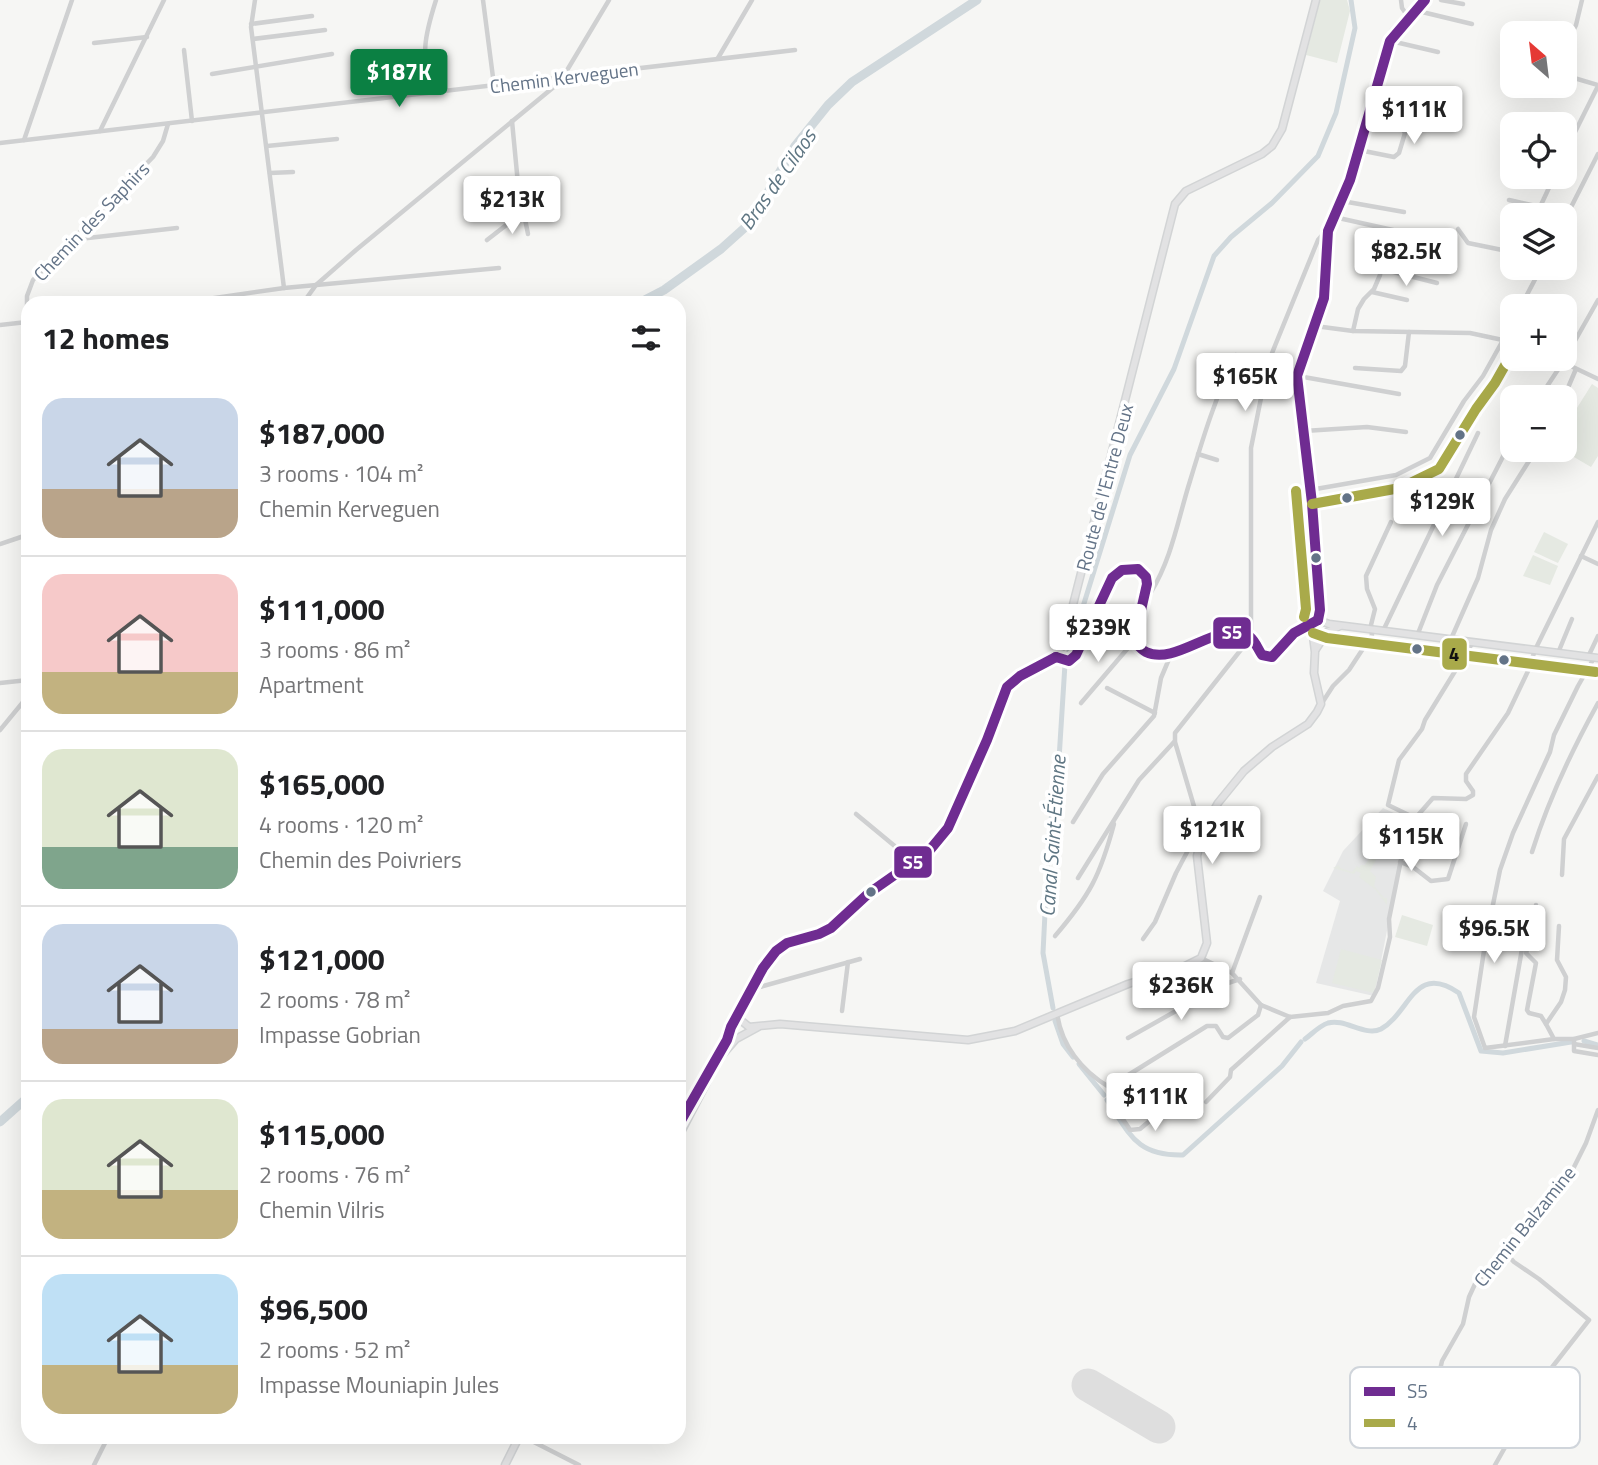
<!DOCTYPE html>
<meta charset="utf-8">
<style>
body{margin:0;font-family:"Titillium Web",sans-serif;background:#f6f6f6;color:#202124;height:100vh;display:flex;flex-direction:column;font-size:26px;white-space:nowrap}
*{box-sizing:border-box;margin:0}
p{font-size:23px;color:#757577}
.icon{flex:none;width:38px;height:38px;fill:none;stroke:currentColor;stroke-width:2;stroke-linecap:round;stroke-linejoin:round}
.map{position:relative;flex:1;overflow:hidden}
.sheet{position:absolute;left:21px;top:296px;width:665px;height:1148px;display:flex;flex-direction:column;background:#fff;border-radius:21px;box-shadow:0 7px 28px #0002}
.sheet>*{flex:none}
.needle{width:46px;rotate:332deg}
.buttons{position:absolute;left:1500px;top:21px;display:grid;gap:14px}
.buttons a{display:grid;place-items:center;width:77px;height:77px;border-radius:14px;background:#fff;box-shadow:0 7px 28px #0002;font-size:35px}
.price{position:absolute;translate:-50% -60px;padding:0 16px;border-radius:7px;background:#fff;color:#222;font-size:23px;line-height:46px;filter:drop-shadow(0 2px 4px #0008)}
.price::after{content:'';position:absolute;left:50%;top:42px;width:21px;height:16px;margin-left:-10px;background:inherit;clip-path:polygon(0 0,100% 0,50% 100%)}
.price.active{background:#0b8043;color:#fff}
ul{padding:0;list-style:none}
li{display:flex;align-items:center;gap:21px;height:175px;padding:0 21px}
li+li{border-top:2px solid #e0e0e0}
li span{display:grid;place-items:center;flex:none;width:196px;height:140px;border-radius:21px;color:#555}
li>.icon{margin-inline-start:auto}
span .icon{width:84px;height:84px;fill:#fffc;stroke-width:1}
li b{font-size:30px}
h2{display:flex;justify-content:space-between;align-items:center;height:84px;padding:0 21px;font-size:30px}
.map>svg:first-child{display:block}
</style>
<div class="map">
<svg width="1598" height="1465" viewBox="0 0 1598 1465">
<rect width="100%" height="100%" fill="#f6f6f4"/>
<!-- built -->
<path fill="#e6e7e7" d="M1383,808L1409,820L1374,996L1316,983L1340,901L1323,891L1343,851Z"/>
<!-- green -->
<g fill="#e5e9e2">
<path d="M1320,0H1347L1350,11L1337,63L1306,55Z"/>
<path d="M1592,384L1598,388V456L1591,467L1562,450H1564L1565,427Z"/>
<path d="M1544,532L1568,544L1558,563L1534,552Z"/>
<path d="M1533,555L1558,566L1550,585L1523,576Z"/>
<path d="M1376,848L1381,851L1370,871L1376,877L1374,886L1384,898H1387V905L1375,889L1359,877L1361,873L1356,871L1354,874L1333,868L1339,865L1340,868L1352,872L1357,866L1359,868L1361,865H1365Z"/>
<path d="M1402,915L1433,925L1427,946L1395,937Z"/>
<path d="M1341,949L1382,960L1374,993L1332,983Z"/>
</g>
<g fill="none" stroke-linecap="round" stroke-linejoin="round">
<!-- canal -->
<g stroke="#d0d8dc" stroke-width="5">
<path d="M1068,655L1130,455L1174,369L1214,256L1231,237L1272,203L1318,156L1336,113L1351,46L1355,28L1351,0"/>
<path d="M1053,1008L1043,953L1049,833L1058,775L1065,664"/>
<path d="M1055,1021L1063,1044L1073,1057"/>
<path d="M1305,1039C1312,1034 1319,1026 1328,1023C1345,1018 1365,1037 1381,1029C1410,1013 1414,962 1459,993L1481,1051L1503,1053L1571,1042"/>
<path d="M1584,1041L1598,1045"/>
<path d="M1079,1064L1104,1095"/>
<path d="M1107,1100C1130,1134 1136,1156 1183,1155L1282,1066L1301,1042"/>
</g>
<!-- river -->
<g stroke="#d0d8dc" stroke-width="9">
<path d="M639,303L664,290L721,249L750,223L795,146L828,105L852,82L977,0"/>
<path d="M0,1122L28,1097"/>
</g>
<!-- runway -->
<path stroke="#dedede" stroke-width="33" d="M1088,1385L1159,1427"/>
<defs>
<g id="secondary">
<path d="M1342,202L1393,32L1423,0"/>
<path d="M1318,620L1320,610C1315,551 1311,493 1305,435C1303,415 1295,395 1297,376C1306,351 1320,324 1324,297C1329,260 1322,235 1342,201"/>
<path d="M1318,620L1329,624L1598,658"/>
<path d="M1316,649L1327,632L1340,626"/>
<path d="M1056,657L1069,661L1076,655L1112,578C1122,564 1146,563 1147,584L1134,641C1157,683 1224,614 1250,637C1255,641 1258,650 1262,655L1272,657L1294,633L1318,620"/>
<path d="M743,1022L749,1027L780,1024L968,1040L1015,1031L1128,984L1185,966L1201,958L1207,943L1197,856L1203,830L1218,803L1244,771L1272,747L1308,724L1317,712L1321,704L1314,673L1315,652L1313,636L1309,630L1310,625"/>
<path d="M723,1054L736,1039L758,1027"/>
<path d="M679,1124L727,1040L731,1027L763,968L776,951L787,943L819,934L831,928L869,893L929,851L948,828L987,740L1007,687L1020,676L1056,657L1063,644L1175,204L1186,191L1262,154L1272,146L1282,129L1316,0"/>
<path d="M679,1136L707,1082"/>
<path d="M505,1465L519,1437"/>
</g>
</defs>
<!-- secondary casing -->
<use href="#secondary" stroke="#d2d4d5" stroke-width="9"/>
<!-- street -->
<g stroke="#cfd0d1" stroke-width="4.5">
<path d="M255,0L251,27L284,288"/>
<path d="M483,0L494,85"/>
<path d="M1401,0L1402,8L1409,18"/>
<path d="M1441,0L1463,4"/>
<path d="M1418,11L1472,24"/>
<path d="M251,24L312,16"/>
<path d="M253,39L325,30"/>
<path d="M1391,41L1438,52"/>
<path d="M94,43L147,37"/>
<path d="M1564,49L1576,25L1582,0"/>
<path d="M184,50L192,121"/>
<path d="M718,58L752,0"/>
<path d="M212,74L332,54"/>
<path d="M1564,75L1598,85"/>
<path d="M429,92C423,50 423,41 436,0"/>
<path d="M512,121L518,184L528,234"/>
<path d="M100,131L164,0"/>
<path d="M24,140L72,0"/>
<path d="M0,143L795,50"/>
<path d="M267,146L337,139"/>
<path d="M1359,150L1394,157L1399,153L1405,133L1402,128L1397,127L1367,123"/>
<path d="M1564,154L1598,86"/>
<path d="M270,173L293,172"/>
<path d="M1509,200L1540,207L1554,177"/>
<path d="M1342,201L1404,212"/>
<path d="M1334,217L1429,238"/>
<path d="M473,219L518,184"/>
<path d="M1564,221L1598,154"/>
<path d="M1458,229L1468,243L1512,252"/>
<path d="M70,240L177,228"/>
<path d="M487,240L523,212"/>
<path d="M1382,269L1437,283"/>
<path d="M1372,292L1407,300"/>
<path d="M180,303L284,288L499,268"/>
<path d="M303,303L316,285L356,250L555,86L563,77L609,0"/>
<path d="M1521,306L1541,268"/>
<path d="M27,322V296L33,280L153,157L163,141L168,124"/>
<path d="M0,325L27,322"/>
<path d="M1315,326L1353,331L1470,333L1512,342"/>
<path d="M1353,331L1358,309L1364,299L1374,289L1380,275L1384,246"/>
<path d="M1556,359L1598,379"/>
<path d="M1355,368L1401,371L1405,366L1409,332"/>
<path d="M1298,376L1399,394"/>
<path d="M1540,397L1563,362L1598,300"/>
<path d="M1564,397L1576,369"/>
<path d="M1304,431L1367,427L1406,432"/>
<path d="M1198,454L1217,460"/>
<path d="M1310,490L1396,475L1430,458L1464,401L1483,376L1512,324"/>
<path d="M28,529L24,536L28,570"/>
<path d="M0,544L24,536"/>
<path d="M1581,556L1598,564"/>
<path d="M1145,592H1151C1172,558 1178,519 1190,481C1203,438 1216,395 1236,355"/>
<path d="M1383,631L1478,433"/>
<path d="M1417,636L1437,585L1512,439"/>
<path d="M1451,639L1478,578L1491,530L1505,499L1536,450"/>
<path d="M1558,653L1572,619"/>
<path d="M1588,657L1598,636"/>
<path d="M0,683L28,680"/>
<path d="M1107,688L1155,713"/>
<path d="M1081,703L1134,641"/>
<path d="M1322,703L1333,686L1349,670L1372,635L1371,625L1375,609L1367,589L1366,576L1391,522"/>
<path d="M0,730L28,696"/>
<path d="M856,814L914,862"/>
<path d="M1210,816L1196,813L1175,742V733L1251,637V448L1268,363L1318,240L1324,233L1331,232"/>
<path d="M1415,818L1388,805L1399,760L1422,729L1425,720L1473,642"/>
<path d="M1073,822L1103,774L1154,716L1161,678L1172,652"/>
<path d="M1532,852C1548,801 1572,750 1598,703"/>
<path d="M1400,862L1413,867L1431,881L1448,879L1466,824"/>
<path d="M1562,875L1564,839L1598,776"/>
<path d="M1078,878L1139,780L1174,742"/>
<path d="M1536,905L1535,922L1526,953L1536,963L1527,1010L1529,1013L1541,1016L1546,1024"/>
<path d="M1559,926L1557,960L1566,977L1565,990L1561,1002L1546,1024L1554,1039H1574L1598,1033"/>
<path d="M1055,936C1090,895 1100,876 1114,824"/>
<path d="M1143,939L1155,922L1176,873L1195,837L1196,813"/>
<path d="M1201,958L1232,973L1261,1005L1290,1017L1328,1013L1343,1006L1371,1001L1378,988L1390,937L1389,919L1406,835L1412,822L1433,798L1466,799L1473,795V791L1466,781V774L1508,713L1528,671L1535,650L1598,522"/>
<path d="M1232,973L1260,897"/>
<path d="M755,985L760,987L860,959"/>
<path d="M842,1011L848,962"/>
<path d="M1057,1013C1061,1045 1082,1071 1109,1087"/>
<path d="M1128,1038L1222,985L1240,979"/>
<path d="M1554,1039L1485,1048L1474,1017L1485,944L1500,870L1513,833L1550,752L1554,735L1578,686L1594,658"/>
<path d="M1574,1039V1051L1598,1055"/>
<path d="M1574,1044L1598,1048"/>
<path d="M1505,1046L1522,949"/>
<path d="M1109,1087L1207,1026H1216L1223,1037L1228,1038L1258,1015L1261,1005"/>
<path d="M1109,1087C1107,1101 1123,1118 1130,1130L1140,1129L1171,1103"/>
<path d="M679,1095L692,1101"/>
<path d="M1206,1102L1230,1077L1231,1070L1290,1017"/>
<path d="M1412,1416L1440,1370L1442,1361L1463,1324L1469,1297L1475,1284L1505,1252L1569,1177L1586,1143L1598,1110"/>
<path d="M524,1437L579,1465"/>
<path d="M94,1465L108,1437"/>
<path d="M1495,1465L1546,1375L1589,1320L1539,1279L1514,1262L1505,1252"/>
</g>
<!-- secondary -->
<use href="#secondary" stroke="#e2e2e3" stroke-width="6"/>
<defs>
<g id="bus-1">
<path d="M1318,620L1320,610L1312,503L1297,376L1324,298L1328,231L1350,180L1390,41L1425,0"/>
<path d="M1056,657L1069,661L1076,655L1112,578L1122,570L1138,569L1146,577L1147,584L1134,641C1137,644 1141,650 1146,652C1177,667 1221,617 1250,637C1255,641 1258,649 1262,655L1272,657L1294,633L1318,620"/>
<path d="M679,1124L727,1040L731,1027L763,968L776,951L787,943L819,934L831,928L869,893L929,851L948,828L987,740L1007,687L1020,676L1056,657"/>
</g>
<g id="bus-2">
<path d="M1296,491L1306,609L1304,617"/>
<path d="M1312,504L1400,488L1439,469L1476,409L1495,383L1512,353"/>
<path d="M1313,633L1327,638L1596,672"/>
</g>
</defs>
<!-- bus-1 casing -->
<use href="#bus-1" stroke="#fff" stroke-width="16"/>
<!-- bus-2 casing -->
<use href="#bus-2" stroke="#fff" stroke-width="16"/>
<!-- bus-1 -->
<use href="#bus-1" stroke="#6f2c91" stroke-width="10"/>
<!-- bus-2 -->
<use href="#bus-2" stroke="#a9aa4a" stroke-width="10"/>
</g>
<!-- markers -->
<g fill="#637387" stroke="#fff" stroke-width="2.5">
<circle cx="1460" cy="435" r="6"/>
<circle cx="1347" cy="498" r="6"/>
<circle cx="1316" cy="558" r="6"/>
<circle cx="1417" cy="649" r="6"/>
<circle cx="1504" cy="660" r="6"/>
<circle cx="871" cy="892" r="6"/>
</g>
<g text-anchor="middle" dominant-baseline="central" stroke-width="7" stroke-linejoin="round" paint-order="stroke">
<!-- street labels -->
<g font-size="19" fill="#637387" stroke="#fff">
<text transform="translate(564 77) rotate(-7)">Chemin Kerveguen</text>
<text transform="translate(91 221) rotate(-46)">Chemin des Saphirs</text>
<text transform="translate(1104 487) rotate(-75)">Route de l'Entre Deux</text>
<text transform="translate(1524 1226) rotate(-51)">Chemin Balzamine</text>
</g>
<!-- water labels -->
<g font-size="21" font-style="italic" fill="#5f7683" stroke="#fff">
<text transform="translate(777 179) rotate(-55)">Bras de Cilaos</text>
<text transform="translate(1052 836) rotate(-86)">Canal Saint-Étienne</text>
</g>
</g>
<!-- legend -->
<rect x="1350" y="1367" width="230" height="81" rx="10" fill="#fff" stroke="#d0d5db" stroke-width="2"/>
<rect x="1364" y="1387" width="31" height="9" fill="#6f2c91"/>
<rect x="1364" y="1419" width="31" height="8" fill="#a9aa4a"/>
<g font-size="19" fill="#637387">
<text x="1407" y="1398">S5</text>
<text x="1407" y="1430">4</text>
</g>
<g stroke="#fff" stroke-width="2.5">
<rect x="1212" y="616" width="40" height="34" rx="7" fill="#6f2c91"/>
<rect x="1441" y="637" width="27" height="34" rx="7" fill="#a9aa4a"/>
<rect x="893" y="845" width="40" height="34" rx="7" fill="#6f2c91"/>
</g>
<g font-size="19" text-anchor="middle" font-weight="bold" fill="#fff">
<text x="1232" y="639">S5</text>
<text x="913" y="869">S5</text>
</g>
<g font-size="19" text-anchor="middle" font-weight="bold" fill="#111">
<text x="1454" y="661">4</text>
</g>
</svg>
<div class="buttons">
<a><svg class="needle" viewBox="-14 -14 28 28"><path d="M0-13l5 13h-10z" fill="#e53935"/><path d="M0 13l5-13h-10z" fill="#757577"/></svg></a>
<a><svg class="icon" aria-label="locate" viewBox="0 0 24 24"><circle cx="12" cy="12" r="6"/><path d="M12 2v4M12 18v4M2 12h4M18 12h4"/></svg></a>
<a><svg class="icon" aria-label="layers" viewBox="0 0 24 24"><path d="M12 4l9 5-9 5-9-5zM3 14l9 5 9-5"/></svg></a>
<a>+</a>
<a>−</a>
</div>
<b class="price active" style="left:399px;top:109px">$187K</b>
<b class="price" style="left:1414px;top:146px">$111K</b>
<b class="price" style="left:512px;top:236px">$213K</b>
<b class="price" style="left:1406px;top:288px">$82.5K</b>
<b class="price" style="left:1245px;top:413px">$165K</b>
<b class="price" style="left:1442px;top:538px">$129K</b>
<b class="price" style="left:1098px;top:664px">$239K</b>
<b class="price" style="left:1212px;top:866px">$121K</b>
<b class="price" style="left:1411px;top:873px">$115K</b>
<b class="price" style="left:1494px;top:965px">$96.5K</b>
<b class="price" style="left:1181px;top:1022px">$236K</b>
<b class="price" style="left:1155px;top:1133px">$111K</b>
<section class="sheet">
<h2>12 homes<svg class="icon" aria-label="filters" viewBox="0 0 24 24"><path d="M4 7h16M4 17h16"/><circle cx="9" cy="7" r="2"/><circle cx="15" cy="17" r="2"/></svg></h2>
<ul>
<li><span style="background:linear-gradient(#c9d6e8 65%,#b9a48a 0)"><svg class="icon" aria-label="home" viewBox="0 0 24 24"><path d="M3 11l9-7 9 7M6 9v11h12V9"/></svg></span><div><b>$187,000</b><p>3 rooms · 104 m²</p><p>Chemin Kerveguen</p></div></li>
<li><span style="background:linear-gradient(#f6c9c9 70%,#c2b280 0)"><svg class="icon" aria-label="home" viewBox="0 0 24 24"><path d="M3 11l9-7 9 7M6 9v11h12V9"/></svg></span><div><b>$111,000</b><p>3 rooms · 86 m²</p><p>Apartment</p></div></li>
<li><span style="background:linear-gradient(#dfe7d0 70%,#7fa58c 0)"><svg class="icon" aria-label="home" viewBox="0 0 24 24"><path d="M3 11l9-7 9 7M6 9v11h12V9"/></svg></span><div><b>$165,000</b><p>4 rooms · 120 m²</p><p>Chemin des Poivriers</p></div></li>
<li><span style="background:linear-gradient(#c9d6e8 75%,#b9a48a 0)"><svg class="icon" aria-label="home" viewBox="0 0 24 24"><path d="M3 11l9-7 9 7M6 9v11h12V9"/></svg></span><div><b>$121,000</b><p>2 rooms · 78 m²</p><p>Impasse Gobrian</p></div></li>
<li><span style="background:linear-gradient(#dfe7d0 65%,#c2b280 0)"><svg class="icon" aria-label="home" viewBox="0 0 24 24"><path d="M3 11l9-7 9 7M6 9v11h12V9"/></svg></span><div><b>$115,000</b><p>2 rooms · 76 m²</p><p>Chemin Vilris</p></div></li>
<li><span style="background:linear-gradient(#bfe0f5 65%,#c2b280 0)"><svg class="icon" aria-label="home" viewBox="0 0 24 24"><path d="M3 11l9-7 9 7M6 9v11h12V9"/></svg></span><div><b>$96,500</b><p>2 rooms · 52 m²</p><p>Impasse Mouniapin Jules</p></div></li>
</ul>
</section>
</div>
